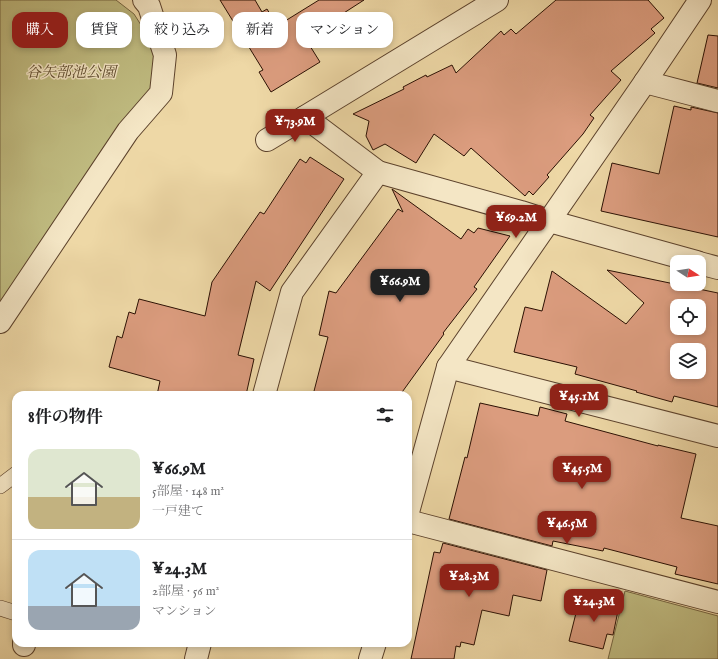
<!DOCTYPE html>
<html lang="ja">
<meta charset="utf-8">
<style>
body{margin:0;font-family:"IM FELL English","Noto Serif JP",serif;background:#f2f2f2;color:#202124;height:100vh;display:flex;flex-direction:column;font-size:15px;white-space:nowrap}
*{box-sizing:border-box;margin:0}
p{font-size:13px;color:#757577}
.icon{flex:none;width:22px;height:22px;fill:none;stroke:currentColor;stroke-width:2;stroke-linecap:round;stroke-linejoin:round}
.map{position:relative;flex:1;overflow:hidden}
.drawer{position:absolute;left:12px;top:391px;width:400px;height:256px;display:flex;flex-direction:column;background:#fff;border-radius:12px;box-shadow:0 2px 6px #0003}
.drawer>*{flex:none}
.banner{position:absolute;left:12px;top:12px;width:400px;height:36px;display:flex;gap:8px}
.needle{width:26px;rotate:102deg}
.buttons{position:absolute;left:670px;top:255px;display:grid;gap:8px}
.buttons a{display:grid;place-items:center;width:36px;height:36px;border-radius:8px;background:#fff;box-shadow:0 2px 6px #0003;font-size:20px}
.price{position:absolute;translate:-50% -34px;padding:0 9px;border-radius:8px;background:#8f2418;color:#fff;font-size:13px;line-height:26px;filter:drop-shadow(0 1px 2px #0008)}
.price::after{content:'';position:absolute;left:50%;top:24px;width:12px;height:9px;margin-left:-6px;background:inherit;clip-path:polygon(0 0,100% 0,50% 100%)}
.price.on{background:#222;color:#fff}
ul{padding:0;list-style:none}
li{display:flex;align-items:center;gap:12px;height:100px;padding:0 16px}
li+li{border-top:1px solid #e0e0e0}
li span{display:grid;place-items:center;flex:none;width:112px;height:80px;border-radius:12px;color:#555}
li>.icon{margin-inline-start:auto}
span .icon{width:48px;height:48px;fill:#fffc;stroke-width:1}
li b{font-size:17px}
h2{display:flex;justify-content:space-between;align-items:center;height:48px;padding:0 16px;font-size:17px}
.tag{padding:0 14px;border-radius:12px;background:#fff;box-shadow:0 2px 6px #0003;font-size:14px;line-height:36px}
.tag.on{background:#8f2418;color:#fff}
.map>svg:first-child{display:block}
</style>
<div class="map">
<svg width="718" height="659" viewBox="0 0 718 659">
<rect width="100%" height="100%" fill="#eed8a6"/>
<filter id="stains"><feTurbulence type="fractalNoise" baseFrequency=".005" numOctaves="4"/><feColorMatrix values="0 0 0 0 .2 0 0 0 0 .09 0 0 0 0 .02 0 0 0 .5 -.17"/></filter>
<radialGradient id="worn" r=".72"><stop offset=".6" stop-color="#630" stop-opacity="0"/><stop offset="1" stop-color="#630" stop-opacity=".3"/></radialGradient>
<!-- green -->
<g fill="#c0bc81" stroke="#766642">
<path d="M0,0H116L134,14L155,47L156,82L118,128L0,306Z"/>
<path d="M625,591L718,616V659H608Z"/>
</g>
<!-- building -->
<g fill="#db9c7e" stroke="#2b1003" fill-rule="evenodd">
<path d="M220,0H255L262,12L267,9L277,26L319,0H364L305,38L320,62L271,92L259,72L263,70Z"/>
<path d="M556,0H648L664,18L651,29L655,33L611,71L621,80L590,115L594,118L583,134L547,175L549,177L533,195L529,191L525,196L471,148L464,156L434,134L416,163L385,144L373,150L366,136L369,121L353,114L404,89L403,87L426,75L427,77L452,65L456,73L501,31L504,35L511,29L516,34Z"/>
<path d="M708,35L718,36V88L697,83Z"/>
<path d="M674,106L691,110V107L718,113V237L601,211L612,163L659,174Z"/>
<path d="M310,157L344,179L270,291L256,281L238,355L254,359L246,395H157L160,381L109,367L117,336L122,338L129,312L135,314L139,299L205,316L212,282L260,212L264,214L300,159L306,163Z"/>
<path d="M392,189L461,239L468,229L474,233L478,228L510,236L474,287L477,289L443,333L444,334L400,395H313L328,337L319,335L329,291L336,293L398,209L403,212Z"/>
<path d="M607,270L718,293V407L674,396L672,402L636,392L637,391L575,374L577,367L514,352L525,307L542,311L552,271L626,324L644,303ZM677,306H699V328H677ZM677,350H699V372H677Z"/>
<path d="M480,403L538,416L540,407L567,414L565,421L658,446V445L696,454L681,518L718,526V584L675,574L677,567L604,548L603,551L553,541L552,546L449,519L465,457L467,458Z"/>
<path d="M443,543L547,570L541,601L513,595L509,616L482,610L474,645L461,642L460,647L456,646L454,659H411L434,552L440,553Z"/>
<path d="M580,597L619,606L613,635L607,634L603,649L569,641Z"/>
</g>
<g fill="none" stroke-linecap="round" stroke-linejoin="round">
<defs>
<g id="lane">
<path d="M0,486L16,474"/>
<path d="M0,608L16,613"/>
</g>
<g id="street">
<path d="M645,82L718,101"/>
<path d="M267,140L305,117"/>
<path d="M378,172L305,117L497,0"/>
<path d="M699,263L718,268"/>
<path d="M0,322L128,131L161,93L165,55L149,6L144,0"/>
<path d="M448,367L718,436"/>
<path d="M264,395L292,292L378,172L521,212L549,221L697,262"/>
<path d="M408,512L448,367L645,82L700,0"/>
<path d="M408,521L718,602"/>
<path d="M24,643V645"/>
<path d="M196,659L200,643"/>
<path d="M370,659L375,643"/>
</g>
</defs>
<!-- lane casing -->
<use href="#lane" stroke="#5c422c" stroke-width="16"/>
<!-- street casing -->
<use href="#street" stroke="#5c422c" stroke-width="24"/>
<!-- lane -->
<use href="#lane" stroke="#f4e6c5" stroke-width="15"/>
<!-- street -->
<use href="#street" stroke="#f4e6c5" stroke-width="22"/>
</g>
<g text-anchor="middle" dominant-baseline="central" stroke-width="3" stroke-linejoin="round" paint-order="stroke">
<!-- park labels -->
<g font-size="15" font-style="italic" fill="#5f4c2f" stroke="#f4e6c5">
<text x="71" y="72">谷矢部池公園</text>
</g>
</g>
<rect width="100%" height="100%" filter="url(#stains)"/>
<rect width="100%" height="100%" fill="url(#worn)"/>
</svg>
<div class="buttons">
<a><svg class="needle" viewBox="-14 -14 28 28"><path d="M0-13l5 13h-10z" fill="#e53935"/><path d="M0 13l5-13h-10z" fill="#757577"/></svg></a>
<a><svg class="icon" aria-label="locate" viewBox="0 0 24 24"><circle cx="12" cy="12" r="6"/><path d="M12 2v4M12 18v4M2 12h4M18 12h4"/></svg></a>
<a><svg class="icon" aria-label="layers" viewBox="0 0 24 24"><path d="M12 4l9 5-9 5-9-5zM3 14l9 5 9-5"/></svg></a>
</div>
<b class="price" style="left:295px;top:143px">¥73.9M</b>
<b class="price" style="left:516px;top:239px">¥69.2M</b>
<b class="price on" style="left:400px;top:303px">¥66.9M</b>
<b class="price" style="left:579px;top:418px">¥45.1M</b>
<b class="price" style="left:582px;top:490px">¥45.5M</b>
<b class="price" style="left:567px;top:545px">¥46.5M</b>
<b class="price" style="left:469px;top:598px">¥28.3M</b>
<b class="price" style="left:594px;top:623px">¥24.3M</b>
<div class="banner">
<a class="tag on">購入</a>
<a class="tag">賃貸</a>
<a class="tag">絞り込み</a>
<a class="tag">新着</a>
<a class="tag">マンション</a>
</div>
<section class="drawer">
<h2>8件の物件<svg class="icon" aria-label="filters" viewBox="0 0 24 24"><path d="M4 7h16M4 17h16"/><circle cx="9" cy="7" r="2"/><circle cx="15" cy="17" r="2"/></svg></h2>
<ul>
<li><span style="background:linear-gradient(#dfe7d0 60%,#c2b280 0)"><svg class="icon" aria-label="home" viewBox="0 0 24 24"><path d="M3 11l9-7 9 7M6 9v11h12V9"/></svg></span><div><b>¥66.9M</b><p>5部屋 · 148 m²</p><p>一戸建て</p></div></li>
<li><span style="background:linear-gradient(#bfe0f5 70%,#9aa5b1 0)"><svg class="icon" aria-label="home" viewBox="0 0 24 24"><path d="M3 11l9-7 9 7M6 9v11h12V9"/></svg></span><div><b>¥24.3M</b><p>2部屋 · 56 m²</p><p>マンション</p></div></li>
</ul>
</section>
</div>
